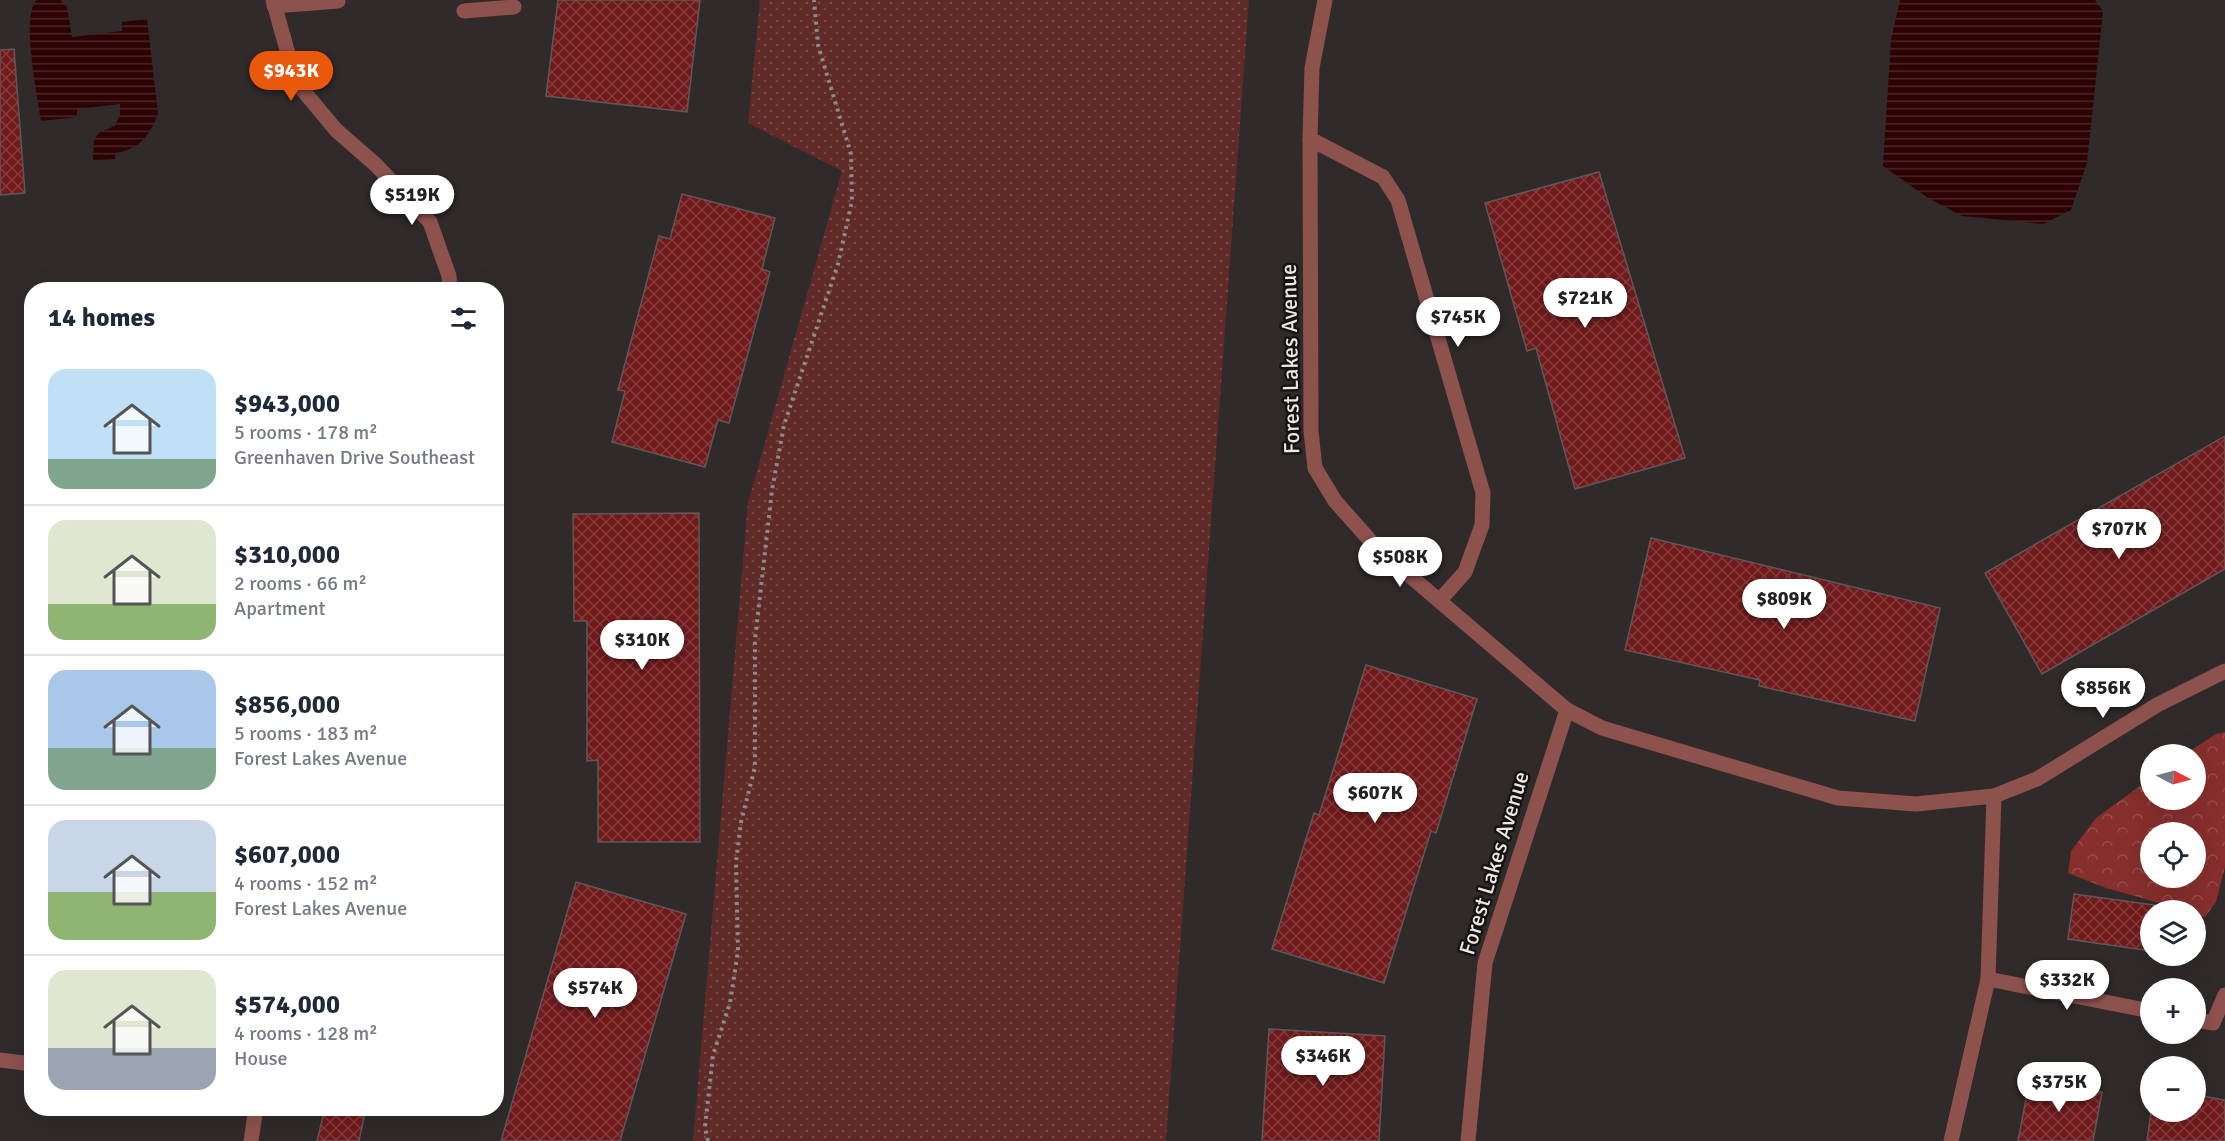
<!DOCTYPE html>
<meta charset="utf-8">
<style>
body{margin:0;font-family:Signika,sans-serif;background:#f2f2f3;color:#1f2937;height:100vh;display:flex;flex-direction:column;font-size:22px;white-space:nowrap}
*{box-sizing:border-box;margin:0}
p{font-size:20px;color:#747a83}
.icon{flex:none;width:33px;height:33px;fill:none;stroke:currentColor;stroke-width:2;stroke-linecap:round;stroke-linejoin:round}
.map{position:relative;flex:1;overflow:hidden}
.side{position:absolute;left:24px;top:282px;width:480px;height:834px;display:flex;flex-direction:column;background:#fff;border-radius:24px;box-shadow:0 6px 24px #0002}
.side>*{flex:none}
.needle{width:39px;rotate:96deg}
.buttons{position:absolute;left:2140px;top:744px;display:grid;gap:12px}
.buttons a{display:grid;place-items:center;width:66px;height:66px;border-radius:50%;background:#fff;box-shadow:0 6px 24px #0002;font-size:30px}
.price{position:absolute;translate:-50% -51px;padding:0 14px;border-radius:21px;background:#fff;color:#222;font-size:20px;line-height:39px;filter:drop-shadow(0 2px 3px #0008)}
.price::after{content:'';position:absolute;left:50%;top:36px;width:18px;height:14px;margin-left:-9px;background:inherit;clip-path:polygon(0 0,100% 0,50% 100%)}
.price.current{background:#ea580c;color:#fff}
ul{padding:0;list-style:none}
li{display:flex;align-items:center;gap:18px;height:150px;padding:0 24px}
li+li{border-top:2px solid #e0e1e3}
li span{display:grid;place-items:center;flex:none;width:168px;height:120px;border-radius:18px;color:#555}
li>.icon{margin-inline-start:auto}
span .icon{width:72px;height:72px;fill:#fffc;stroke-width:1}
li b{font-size:26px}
h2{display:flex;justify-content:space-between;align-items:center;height:72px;padding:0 24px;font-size:26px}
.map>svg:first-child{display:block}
</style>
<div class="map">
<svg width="2225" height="1141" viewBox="0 0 2225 1141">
<defs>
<pattern id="grass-dots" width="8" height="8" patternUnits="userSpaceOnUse" patternTransform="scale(1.5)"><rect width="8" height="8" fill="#5f2a27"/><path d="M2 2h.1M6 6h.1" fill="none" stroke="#764946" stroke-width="1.8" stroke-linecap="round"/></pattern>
<pattern id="forest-crowns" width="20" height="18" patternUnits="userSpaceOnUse" patternTransform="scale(1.5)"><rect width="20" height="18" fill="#872f2d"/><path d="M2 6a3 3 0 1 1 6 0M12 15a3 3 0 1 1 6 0" fill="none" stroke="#984d4b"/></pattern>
<pattern id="water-rules" width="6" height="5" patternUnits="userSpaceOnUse" patternTransform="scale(1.5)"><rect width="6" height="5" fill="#2d0203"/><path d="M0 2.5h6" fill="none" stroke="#4c2728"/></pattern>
<pattern id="building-cross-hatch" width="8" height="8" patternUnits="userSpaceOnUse" patternTransform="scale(1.5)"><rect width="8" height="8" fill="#711a1b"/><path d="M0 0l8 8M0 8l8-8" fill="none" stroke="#853b3c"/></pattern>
</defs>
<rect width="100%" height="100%" fill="#302a2a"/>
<!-- grass -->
<path fill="url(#grass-dots)" d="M760,0H1249L1166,1141H693L748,502L842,171L748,123Z"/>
<!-- forest -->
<path fill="url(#forest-crowns)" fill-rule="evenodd" d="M2225,732V867L2216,902L2205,917L2196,914V910H2184L2106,888L2068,873L2071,851L2096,818L2151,778V800H2196V754H2185L2216,734ZM2151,832H2196V878H2151Z"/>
<!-- water -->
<g fill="url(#water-rules)">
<path d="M37,0H60L67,7L72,37L122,31V22L147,19L158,114C150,135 139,150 115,153V159L93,160L94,139L100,132L115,126L120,114V104L77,109V117L41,121C38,97 20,15 37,0Z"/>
<path d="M1900,0H2095L2103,11L2087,163L2071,210L2043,224L1962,216L1928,198L1883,166L1891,40Z"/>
</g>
<!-- building -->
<g fill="url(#building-cross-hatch)" stroke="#5e5858" stroke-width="1.5">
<path d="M558,0H700L687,112L546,96Z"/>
<path d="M14,49L25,193L0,195V50Z"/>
<path d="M1599,172L1685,458L1575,489L1536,348L1527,351L1485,203Z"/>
<path d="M682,194L775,218L762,269L770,272L729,423L718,420L705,467L612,442L625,391L618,390L659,236L670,239Z"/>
<path d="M2225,436V569L2042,674L1985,573Z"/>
<path d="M699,513L700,842H598V760L587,761V621H574L573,514Z"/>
<path d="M1651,538L1940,608L1915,721L1759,686L1760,680L1625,650Z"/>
<path d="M1366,665L1477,699L1436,833L1431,831L1384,983L1272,949L1314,813L1319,815Z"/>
<path d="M576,882L686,914L620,1141H501Z"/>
<path d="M2074,894L2190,910H2151V951L2068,939Z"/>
<path d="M1269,1029L1385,1036L1379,1141H1262Z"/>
<path d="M2030,1078L2102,1092L2093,1141H2018Z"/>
<path d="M2196,1095L2225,1100V1141H2147L2151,1112H2196Z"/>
<path d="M325,1108H366L359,1141H317Z"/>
</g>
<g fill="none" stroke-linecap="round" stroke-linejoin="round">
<!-- path -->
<path stroke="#908b8b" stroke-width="4" stroke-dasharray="3 4.5" stroke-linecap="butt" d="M708,1141L705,1127L713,1055L730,1003L738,951L736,862L741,822L755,767V640L772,490L784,425L838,264L852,201L851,154L818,45L814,0"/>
<!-- lane -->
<g stroke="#8e524d" stroke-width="15">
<path d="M274,6L338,1"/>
<path d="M464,11L514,7"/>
</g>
<!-- street -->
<g stroke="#8e524d" stroke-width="15">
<path d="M273,0L296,82L336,130L376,165L430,222L449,276L450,290"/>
<path d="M1325,0L1312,68L1310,139L1311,431L1315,468L1335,501L1375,546L1567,710L1485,963L1468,1141"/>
<path d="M1310,139L1383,177L1398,200L1483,493L1482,525L1465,572L1440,600"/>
<path d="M1567,710L1602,728L1838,798L1916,804L1994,796L1988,979L1951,1141"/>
<path d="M1994,796L2037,779L2157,705L2225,671"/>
<path d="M1988,979L2151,1011"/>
<path d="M2196,1020L2213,1023L2225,995"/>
<path d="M0,1060L32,1064"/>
<path d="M251,1141L256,1108"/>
</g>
</g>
<g text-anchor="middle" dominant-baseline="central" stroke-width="5" stroke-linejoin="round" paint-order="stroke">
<!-- street labels -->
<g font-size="22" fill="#ece8e8" stroke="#161413">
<text transform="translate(1290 359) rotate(-91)">Forest Lakes Avenue</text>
<text transform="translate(1494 863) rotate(-73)">Forest Lakes Avenue</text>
</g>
</g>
</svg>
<div class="buttons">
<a><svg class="needle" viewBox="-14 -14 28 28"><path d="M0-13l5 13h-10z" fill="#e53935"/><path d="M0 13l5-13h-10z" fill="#747a83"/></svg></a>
<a><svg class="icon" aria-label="locate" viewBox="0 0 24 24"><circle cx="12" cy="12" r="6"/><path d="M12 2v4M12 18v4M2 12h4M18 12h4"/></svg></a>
<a><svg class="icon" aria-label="layers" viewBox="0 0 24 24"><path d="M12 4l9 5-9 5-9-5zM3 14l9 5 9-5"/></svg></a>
<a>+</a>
<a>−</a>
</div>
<b class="price current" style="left:291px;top:102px">$943K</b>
<b class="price" style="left:412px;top:226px">$519K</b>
<b class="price" style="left:1585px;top:329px">$721K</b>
<b class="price" style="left:1458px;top:348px">$745K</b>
<b class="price" style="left:2119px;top:560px">$707K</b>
<b class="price" style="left:1400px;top:588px">$508K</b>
<b class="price" style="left:1784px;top:630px">$809K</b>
<b class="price" style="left:642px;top:671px">$310K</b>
<b class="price" style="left:2103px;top:719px">$856K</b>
<b class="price" style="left:1375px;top:824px">$607K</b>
<b class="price" style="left:2067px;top:1011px">$332K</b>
<b class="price" style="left:595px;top:1019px">$574K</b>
<b class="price" style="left:1323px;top:1087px">$346K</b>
<b class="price" style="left:2059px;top:1113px">$375K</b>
<section class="side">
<h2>14 homes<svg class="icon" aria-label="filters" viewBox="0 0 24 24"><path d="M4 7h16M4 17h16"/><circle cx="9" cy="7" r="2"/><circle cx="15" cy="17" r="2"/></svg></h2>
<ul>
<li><span style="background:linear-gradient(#bfe0f5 75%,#7fa58c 0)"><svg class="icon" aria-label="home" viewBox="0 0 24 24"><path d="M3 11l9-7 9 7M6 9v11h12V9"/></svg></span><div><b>$943,000</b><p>5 rooms · 178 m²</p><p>Greenhaven Drive Southeast</p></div></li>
<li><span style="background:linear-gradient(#dfe7d0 70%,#8fb573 0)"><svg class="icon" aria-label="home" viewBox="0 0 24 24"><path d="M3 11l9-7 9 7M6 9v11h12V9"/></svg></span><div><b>$310,000</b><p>2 rooms · 66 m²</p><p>Apartment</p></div></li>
<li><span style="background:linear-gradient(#a9c7e8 65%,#7fa58c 0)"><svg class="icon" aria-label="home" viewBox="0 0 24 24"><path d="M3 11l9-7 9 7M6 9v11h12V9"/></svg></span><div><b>$856,000</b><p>5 rooms · 183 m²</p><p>Forest Lakes Avenue</p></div></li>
<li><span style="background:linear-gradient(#c9d6e8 60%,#8fb573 0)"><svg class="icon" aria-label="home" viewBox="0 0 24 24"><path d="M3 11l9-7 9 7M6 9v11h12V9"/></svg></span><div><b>$607,000</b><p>4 rooms · 152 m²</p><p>Forest Lakes Avenue</p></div></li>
<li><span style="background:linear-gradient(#dfe7d0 65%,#9aa5b1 0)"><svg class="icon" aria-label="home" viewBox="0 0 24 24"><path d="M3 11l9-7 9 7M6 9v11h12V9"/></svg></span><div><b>$574,000</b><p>4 rooms · 128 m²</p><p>House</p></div></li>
</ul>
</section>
</div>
